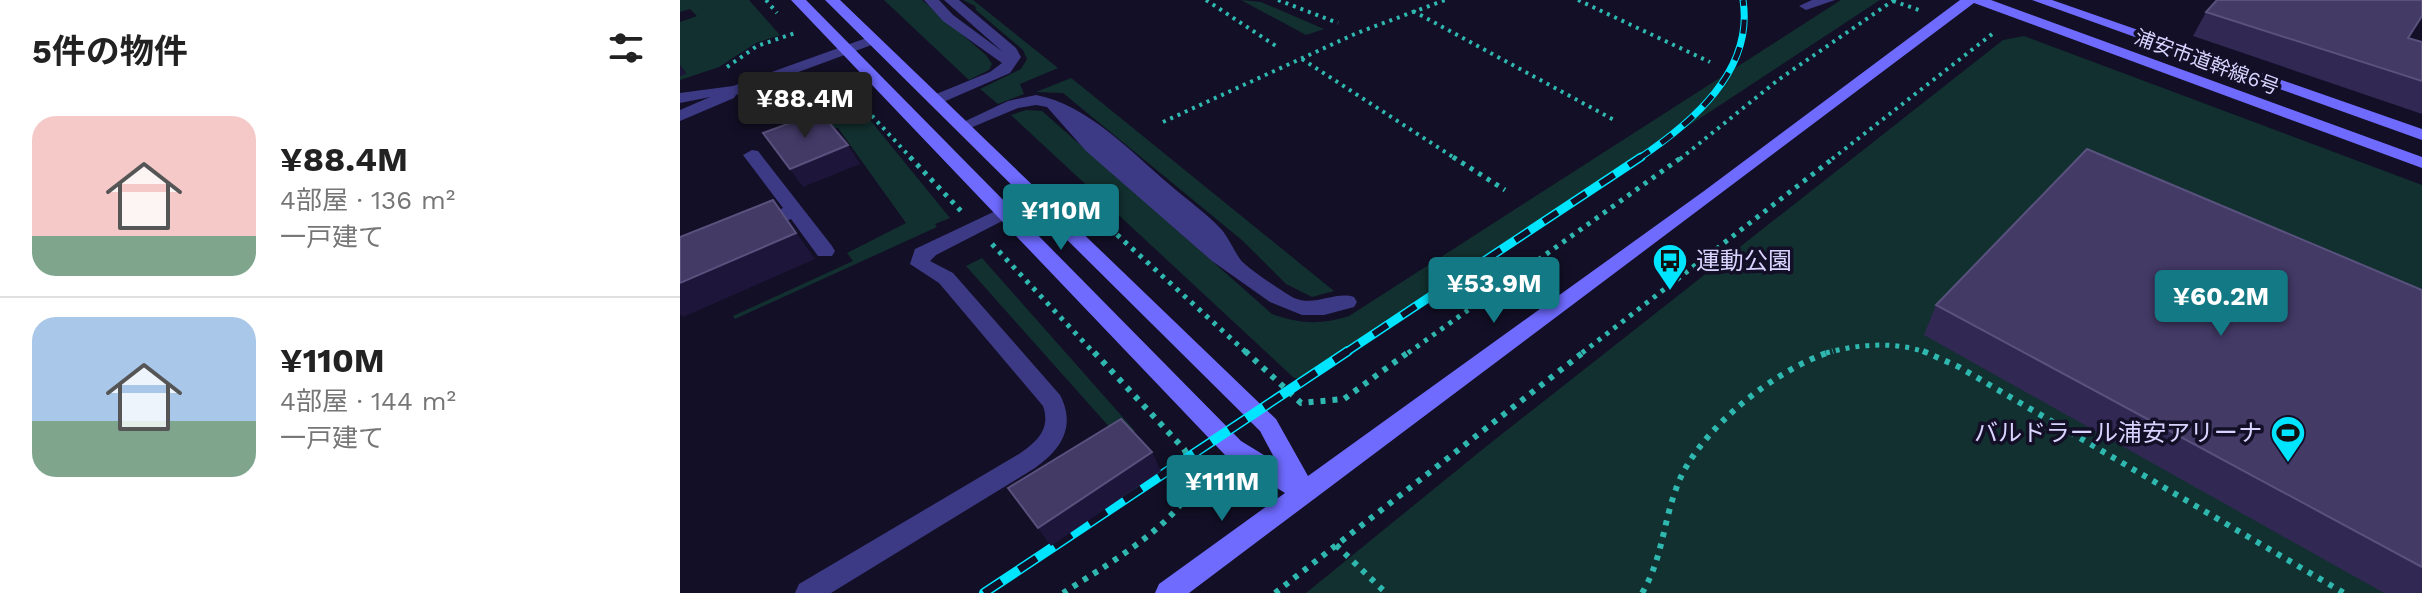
<!DOCTYPE html>
<html lang="ja">
<meta charset="utf-8">
<style>
body{margin:0;font-family:"Work Sans","Noto Sans JP",sans-serif;background:#f2f2f2;color:#222;height:100vh;display:flex;flex-direction:column;font-size:30px;white-space:nowrap}
*{box-sizing:border-box;margin:0}
p{font-size:26px;color:#767676}
.icon{flex:none;width:44px;height:44px;fill:none;stroke:currentColor;stroke-width:2;stroke-linecap:round;stroke-linejoin:round}
.map{position:relative;flex:1;overflow:hidden}
.panel{display:flex;flex-direction:column;background:#fff;width:680px}
.panel>*{flex:none}
.price{position:absolute;translate:-50% -68px;padding:0 18px;border-radius:8px;background:#137a85;color:#fff;font-size:26px;line-height:52px;filter:drop-shadow(0 2px 4px #0008)}
.price::after{content:'';position:absolute;left:50%;top:48px;width:24px;height:18px;margin-left:-12px;background:inherit;clip-path:polygon(0 0,100% 0,50% 100%)}
.price.current{background:#222;color:#fff}
ul{padding:0;list-style:none}
li{display:flex;align-items:center;gap:24px;height:200px;padding:0 32px}
li+li{border-top:2px solid #e0e0e0}
li span{display:grid;place-items:center;flex:none;width:224px;height:160px;border-radius:24px;color:#555}
li>.icon{margin-inline-start:auto}
span .icon{width:96px;height:96px;fill:#fffc;stroke-width:1}
li b{font-size:34px}
h2{display:flex;justify-content:space-between;align-items:center;height:96px;padding:0 32px;font-size:34px}
main{display:flex;flex:1;min-height:0}
.map>svg:first-child{display:block}
</style>
<main>
<section class="panel">
<h2>5件の物件<svg class="icon" aria-label="filters" viewBox="0 0 24 24"><path d="M4 7h16M4 17h16"/><circle cx="9" cy="7" r="2"/><circle cx="15" cy="17" r="2"/></svg></h2>
<ul>
<li><span style="background:linear-gradient(#f6c9c9 75%,#7fa58c 0)"><svg class="icon" aria-label="home" viewBox="0 0 24 24"><path d="M3 11l9-7 9 7M6 9v11h12V9"/></svg></span><div><b>¥88.4M</b><p>4部屋 · 136 m²</p><p>一戸建て</p></div></li>
<li><span style="background:linear-gradient(#a9c7e8 65%,#7fa58c 0)"><svg class="icon" aria-label="home" viewBox="0 0 24 24"><path d="M3 11l9-7 9 7M6 9v11h12V9"/></svg></span><div><b>¥110M</b><p>4部屋 · 144 m²</p><p>一戸建て</p></div></li>
</ul>
</section>
<div class="map">
<svg width="1742" height="593" viewBox="0 0 1742 593">
<rect width="100%" height="100%" fill="#130f26"/>
<!-- green -->
<g fill="#12302f">
<path d="M0,0H69L100,35L76,43L39,67L0,80V76L6,73L0,65V22L17,16L10,9L0,12Z"/>
<path d="M204,0H242L306,55L312,64L309,70L289,80Z"/>
<path d="M283,0H293L378,68L340,84L344,94L318,104L300,89L341,69L347,59L343,50L296,10L295,6Z"/>
<path d="M561,0L581,2L644,29L626,35Z"/>
<path d="M1161,0H1200L624,378H614L331,115L346,110L362,111L592,314C620,324 641,325 669,316Z"/>
<path d="M1344,36L1742,185V593H626L808,445L1323,40Z"/>
<path d="M151,72L270,218L255,224L257,227L55,319L53,316L173,261L167,253L226,223L158,128L149,127L113,86Z"/>
<path d="M391,78L395,81L654,291L632,297L606,284L563,241L383,93L356,92Z"/>
<path d="M302,258L455,431L440,439L286,266Z"/>
</g>
<g fill="none" stroke-linecap="round" stroke-linejoin="round">
<!-- path-far2 -->
<g stroke="#2fb8b0" stroke-width="4" stroke-dasharray="3 5" stroke-linecap="butt">
<path d="M86,0L97,13"/>
<path d="M526,0L599,48"/>
<path d="M598,0L658,23"/>
<path d="M898,0L1030,62"/>
<path d="M1213,1L1239,10"/>
<path d="M733,11L936,121"/>
<path d="M622,59L776,159"/>
<path d="M47,67L77,46L115,33"/>
<path d="M181,104L232,159"/>
<path d="M483,122L677,33L765,0"/>
<path d="M1000,159L1098,80L1214,0"/>
<path d="M1152,159L1316,31"/>
</g>
<!-- path-far1 -->
<g stroke="#2fb8b0" stroke-width="5" stroke-dasharray="4 6" stroke-linecap="butt">
<path d="M230,157L281,211"/>
<path d="M773,157L825,190"/>
<path d="M400,201L567,353"/>
<path d="M312,244L414,353"/>
<path d="M728,353L1002,157"/>
<path d="M902,353L1155,157"/>
<path d="M1146,353C1179,344 1215,341 1248,353"/>
</g>
<!-- path -->
<g stroke="#2fb8b0" stroke-width="6" stroke-dasharray="5 7" stroke-linecap="butt">
<path d="M565,351L621,403L664,399L730,351"/>
<path d="M1243,351L1279,367L1664,593"/>
<path d="M656,545L706,593"/>
<path d="M383,593C415,572 517,515 514,472C513,464 508,456 504,449L413,351"/>
<path d="M595,593L905,351"/>
<path d="M962,593C982,560 983,524 996,489C1015,432 1096,368 1153,351"/>
</g>
<!-- lane -->
<g fill="#3d3a85" fill-rule="evenodd">
<path d="M244,0H259L273,15L323,52L264,0H279L336,48L341,57L330,73L261,103H249V97L310,72L322,63L263,21Z"/>
<path d="M1132,0H1155L1126,10L1119,6Z"/>
<path d="M192,36L197,37V43L56,95L54,98L0,121V110L30,97L0,103V93L53,86Z"/>
<path d="M356,95C408,105 450,151 490,185C506,199 526,213 541,229C549,238 554,251 560,259C565,267 605,293 614,298C635,307 655,291 674,297L677,302L674,307L644,315H622L590,302L532,261L406,151L367,107L356,105L338,108L283,131L275,126L328,101Z"/>
<path d="M72,150L78,151L152,246L155,251L152,256H138L111,219L88,229H74L72,225L74,221L103,208L63,155Z"/>
<path d="M324,207L333,213L330,217L256,255L250,261L273,273L380,395C396,426 382,449 355,468L151,593H115L119,584L339,454C357,442 371,429 363,406L259,283L230,264L235,249Z"/>
</g>
<!-- secondary -->
<g fill="#6f6bff" fill-rule="evenodd">
<path d="M111,0H126L561,441L597,463L580,431L145,0H160L596,419L628,476L1024,191L1280,0H1311L1742,157V168L1294,3L509,593H475L479,584L605,493L545,455Z"/>
<path d="M1352,0H1372L1742,129V140Z"/>
</g>
<defs>
<path id="rail-far2" d="M958,159C1012,123 1074,71 1063,0"/>
<path id="rail-far1" d="M665,353L961,157"/>
<path id="rail" d="M304,593L668,351"/>
</defs>
<!-- rail-far2 casing -->
<use href="#rail-far2" stroke="#00e5ff" stroke-width="7"/>
<!-- rail-far1 casing -->
<use href="#rail-far1" stroke="#00e5ff" stroke-width="9"/>
<!-- rail casing -->
<use href="#rail" stroke="#00e5ff" stroke-width="10"/>
<!-- rail-far2 -->
<use href="#rail-far2" stroke="#130f26" stroke-width="5" stroke-dasharray="14" stroke-linecap="butt"/>
<!-- rail-far1 -->
<use href="#rail-far1" stroke="#130f26" stroke-width="6" stroke-dasharray="17" stroke-linecap="butt"/>
<!-- rail -->
<use href="#rail" stroke="#130f26" stroke-width="7" stroke-dasharray="21" stroke-linecap="butt"/>
</g>
<!-- wall -->
<g fill="#312854">
<path d="M1526,12L1728,38L1742,42V114L1513,36Z"/>
<path d="M1742,290V593H1704L1244,335L1256,305Z"/>
</g>
<!-- shaded-wall -->
<g fill="#1d163a">
<path d="M0,65L6,74L0,76Z"/>
<path d="M168,145L180,164L123,187L110,169Z"/>
<path d="M93,200L135,259L3,317L0,314V283Z"/>
<path d="M472,452L481,471L371,546L358,528Z"/>
</g>
<!-- building -->
<g fill="#433a66" stroke="#5a527e" stroke-width="2">
<path d="M1537,0H1742V16L1728,38L1742,42V81L1526,12Z"/>
<path d="M140,112L168,145L110,169L83,133Z"/>
<path d="M1407,149L1742,290V567L1256,305Z"/>
<path d="M93,200L116,233L0,283V237Z"/>
<path d="M441,419L472,452L358,528L328,488Z"/>
</g>
<!-- icons -->
<defs>
<symbol id="bus-pin" viewBox="-11 -11 22 30"><path d="M0 17L-7.5 6A9.5 9.5 0 1 1 7.5 6Z" fill="#00e5ff" stroke="#130f26"/><path d="M-5-6H5V4H4V6H2V4H-2V6H-4V4H-5ZM-3.5-4V0h7V-4ZM-3.5 1.2v1.5H-2V1.2ZM2 1.2v1.5H3.5V1.2Z" fill="#111"/></symbol>
<symbol id="stadium-pin" viewBox="-11 -11 22 30"><path d="M0 17L-7.5 6A9.5 9.5 0 1 1 7.5 6Z" fill="#00e5ff" stroke="#130f26"/><path d="M0-5a6.5 5 0 1 0 0 10a6.5 5 0 1 0 0-10ZM-3.5-1.8h7v3.6h-7Z" fill="#111"/></symbol>
</defs>
<g fill-rule="evenodd">
<use href="#bus-pin" x="970" y="241" width="40" height="54"/>
<use href="#stadium-pin" x="1588" y="413" width="40" height="54"/>
</g>
<g text-anchor="middle" dominant-baseline="central" stroke-width="7" stroke-linejoin="round" paint-order="stroke">
<!-- far-street labels -->
<g font-size="20" fill="#d9d4ff" stroke="#130f26">
<text transform="translate(1527 62) rotate(20)">浦安市道幹線6号</text>
</g>
<!-- poi labels -->
<g font-size="24" fill="#d9d4ff" stroke="#130f26" text-anchor="start">
<text x="1016" y="261">運動公園</text>
<text x="1582" y="433" text-anchor="end">バルドラール浦安アリーナ</text>
</g>
</g>
</svg>
<b class="price current" style="left:125px;top:140px">¥88.4M</b>
<b class="price" style="left:381px;top:252px">¥110M</b>
<b class="price" style="left:814px;top:325px">¥53.9M</b>
<b class="price" style="left:1541px;top:338px">¥60.2M</b>
<b class="price" style="left:542px;top:523px">¥111M</b>
</div>
</main>
